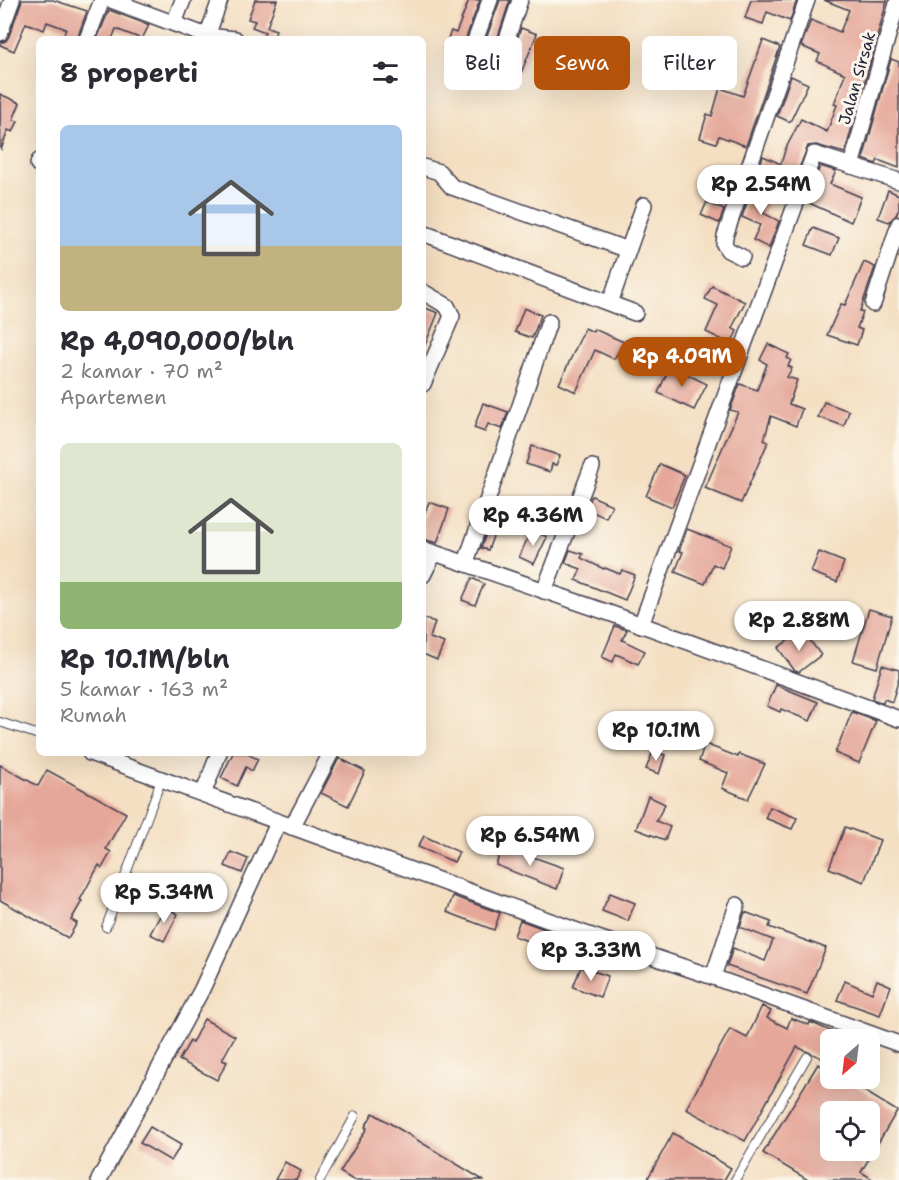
<!DOCTYPE html>
<html lang="id">
<meta charset="utf-8">
<style>
body{margin:0;font-family:"Shantell Sans",sans-serif;background:#f7f7f7;color:#2b2b33;height:100vh;display:flex;flex-direction:column;font-size:22px;white-space:nowrap}
*{box-sizing:border-box;margin:0}
p{font-size:20px;color:#7c7c81}
.icon{flex:none;width:33px;height:33px;fill:none;stroke:currentColor;stroke-width:2;stroke-linecap:round;stroke-linejoin:round}
.map{position:relative;flex:1;overflow:hidden}
.drawer{position:absolute;left:36px;top:36px;width:390px;height:720px;display:flex;flex-direction:column;background:#fff;border-radius:9px;box-shadow:0 6px 24px #0002}
.drawer>*{flex:none}
.top-card{position:absolute;left:444px;top:36px;width:364px;height:54px;display:flex;gap:12px}
.needle{width:39px;rotate:208deg}
.buttons{position:absolute;left:820px;top:1029px;display:grid;gap:12px}
.buttons a{display:grid;place-items:center;width:60px;height:60px;border-radius:9px;background:#fff;box-shadow:0 6px 24px #0002;font-size:30px}
.price{position:absolute;translate:-50% -51px;padding:0 14px;border-radius:21px;background:#fff;color:#222;font-size:20px;line-height:39px;filter:drop-shadow(0 2px 3px #0008)}
.price::after{content:'';position:absolute;left:50%;top:36px;width:18px;height:14px;margin-left:-9px;background:inherit;clip-path:polygon(0 0,100% 0,50% 100%)}
.price.active{background:#b45309;color:#fff}
ul{padding:0;list-style:none}
li{display:grid;align-content:center;gap:12px;height:318px;padding:0 24px}
li span{display:grid;place-items:center;height:186px;border-radius:9px;color:#555}
li>.icon{margin-inline-start:auto}
span .icon{width:108px;height:108px;fill:#fffc;stroke-width:1}
li b{font-size:26px}
h2{display:flex;justify-content:space-between;align-items:center;height:72px;padding:0 24px;font-size:26px}
.pill{padding:0 21px;border-radius:9px;background:#fff;box-shadow:0 6px 24px #0002;font-size:21px;line-height:54px}
.pill.active{background:#b45309;color:#fff}
.map>svg:first-child{display:block}
</style>
<div class="map">
<svg width="899" height="1180" viewBox="0 0 899 1180">
<rect width="100%" height="100%" fill="#fbf7ec"/>
<filter id="ink" filterUnits="userSpaceOnUse"><feTurbulence type="fractalNoise" baseFrequency=".0167" numOctaves="2"/><feDisplacementMap in="SourceGraphic" scale="12" xChannelSelector="R" yChannelSelector="G"/><feConvolveMatrix kernelMatrix="1 2 1 2 8 2 1 2 1" color-interpolation-filters="sRGB"/></filter>
<filter id="wash" filterUnits="userSpaceOnUse"><feTurbulence type="fractalNoise" baseFrequency=".008" numOctaves="4" result="noise"/><feDisplacementMap in="SourceGraphic" scale="24" xChannelSelector="R" yChannelSelector="G"/><feGaussianBlur stdDeviation="1.35" result="paint"/><feColorMatrix in="noise" values="0 0 0 0 0 0 0 0 0 0 0 0 0 0 0 0 0 1.4 0 .05"/><feComposite in="paint" operator="in"/></filter>
<g filter="url(#wash)">
<rect width="100%" height="100%" fill="#f4dfc2"/>
<g id="blocks">
<!-- building -->
<g fill="#e5a79a" fill-rule="evenodd">
<path d="M22,0H53L87,11L77,39H62L66,29L47,22L44,30L26,23L14,51L0,45V43L6,41L9,36Z"/>
<path d="M255,0H277L267,27L276,30L273,39H262L265,32L252,27L255,21L248,19Z"/>
<path d="M469,0H480L466,38V43L469,49L466,57L444,49L451,31L456,33Z"/>
<path d="M500,0H510L496,43L486,39Z"/>
<path d="M751,0H797L790,21L767,12L763,24L745,18Z"/>
<path d="M824,0L887,1L865,81H863L847,120L853,123L845,153L816,145L808,146L787,199L773,193L780,175L760,166L763,156L781,164L785,150L801,119L827,132L837,105L834,104L845,74L817,61L820,54L801,46L811,20L840,32L849,10Z"/>
<path d="M109,10L149,25L142,39L116,29L112,39H97Z"/>
<path d="M521,28L537,34L521,73L501,65L505,54L511,53L514,49Z"/>
<path d="M763,40L780,47L746,146L719,136L716,143L700,138L707,114L712,116L720,88L743,96Z"/>
<path d="M891,59L899,62V168L878,160L876,164L863,159Z"/>
<path d="M791,76L808,84L790,122L777,116Z"/>
<path d="M0,94L20,103L13,120L18,121L13,132L8,130L1,150Z"/>
<path d="M820,166L836,171L830,184L861,197L851,222L807,202Z"/>
<path d="M753,185L771,192L763,213L779,221L769,248L753,240L760,225L742,217Z"/>
<path d="M888,190L899,195V208L896,215L889,222L878,218Z"/>
<path d="M707,202L724,210L719,223L701,215Z"/>
<path d="M813,228L839,238L832,255L806,245Z"/>
<path d="M864,262L875,267L860,311L863,312L857,328L862,330L857,345L827,335L841,304L845,305Z"/>
<path d="M712,286L745,302L732,328L737,331L731,344L706,332L718,305L705,299Z"/>
<path d="M423,307L438,313L423,350Z"/>
<path d="M524,308L541,315L532,338L515,332Z"/>
<path d="M585,328L593,332L594,329L626,343L621,354L618,352L614,359L595,350L576,392L559,384Z"/>
<path d="M768,344L789,354L787,358L791,360L788,366L792,368L787,377L797,380L789,404L802,409L796,426L771,416L764,440L768,442L741,503L705,488L738,412L730,410L740,384L757,390L767,364L760,360Z"/>
<path d="M670,366L707,384L694,410L658,393Z"/>
<path d="M824,402L849,411L844,426L818,417Z"/>
<path d="M483,403L508,412L502,429L488,424L485,432L474,428Z"/>
<path d="M532,446L560,456L556,465L552,464L550,472L526,464Z"/>
<path d="M660,464L685,475L672,507L646,496Z"/>
<path d="M592,496L612,505L606,518L586,509Z"/>
<path d="M429,502L449,509L437,543L423,539V518Z"/>
<path d="M488,528L495,531L488,550L481,548Z"/>
<path d="M532,529L547,537L534,564L519,557Z"/>
<path d="M687,529L731,546L722,568L713,564L705,584L675,572L683,552L679,551Z"/>
<path d="M570,550L583,554L581,558L604,569L605,568L620,574L622,570L635,575L625,600L576,580L581,569L565,563Z"/>
<path d="M819,552L844,562L837,582L811,572Z"/>
<path d="M472,578L484,584L475,605L462,600Z"/>
<path d="M869,609L892,616L877,668L853,661Z"/>
<path d="M423,618L435,622L430,638L444,643L437,660L423,654Z"/>
<path d="M615,626L627,630L622,640L645,651L638,664L616,654L613,662L602,657Z"/>
<path d="M802,630L821,655L799,672L795,671L778,648Z"/>
<path d="M882,665L899,670V678L892,702L884,699L883,703L872,699Z"/>
<path d="M776,685L818,702L810,721L781,709L780,712L767,706Z"/>
<path d="M852,712L876,721L859,763L835,753Z"/>
<path d="M705,744L738,757L739,754L765,764L748,799L722,788L728,773L699,761Z"/>
<path d="M653,751L665,755L659,774L646,769Z"/>
<path d="M233,753H245L258,759L252,771L246,767L237,786L221,778Z"/>
<path d="M339,758L365,771L348,806L321,793Z"/>
<path d="M0,765L38,786L47,770L126,813L106,849L111,852L102,868L99,865L80,900L82,901L71,920L77,923L68,938L0,900Z"/>
<path d="M648,796L665,804L656,821L670,827L665,840L636,829Z"/>
<path d="M770,807L797,818L792,829L765,818Z"/>
<path d="M845,827L880,840L864,882L829,868Z"/>
<path d="M424,836L459,852L454,862L418,847Z"/>
<path d="M502,846L564,868L557,889L496,865Z"/>
<path d="M231,852L248,859L242,873L225,866Z"/>
<path d="M610,893L635,903L628,921L602,911Z"/>
<path d="M453,896L500,913L494,930L447,912Z"/>
<path d="M165,907L178,914L164,941L150,934Z"/>
<path d="M745,912L771,922L769,927L826,948L807,994L727,966L733,948L765,961L773,940L740,927Z"/>
<path d="M520,920L555,933L549,949L514,936Z"/>
<path d="M581,967L608,976L600,997L573,987Z"/>
<path d="M877,980L891,986L880,1015L837,1000L845,981L872,993Z"/>
<path d="M762,1006L771,1011L767,1018L787,1028L791,1018L809,1025L810,1022L835,1033L824,1059L797,1047L745,1141L686,1109L730,1029L747,1038Z"/>
<path d="M204,1019L235,1036L222,1060L227,1062L217,1080L179,1060L190,1041L192,1043Z"/>
<path d="M818,1064L831,1071V1078H843L897,1111L861,1172L874,1180H808L763,1153ZM831,1112H870V1150H831Z"/>
<path d="M373,1113L483,1180H353L340,1172L367,1128L365,1127Z"/>
<path d="M150,1127L181,1145L171,1161L140,1143Z"/>
<path d="M673,1133L731,1168L724,1180H647Z"/>
<path d="M285,1162L301,1171L296,1180H275Z"/>
</g>
</g>
</g>
<g filter="url(#ink)">
<use href="#blocks" fill-opacity="0" stroke="#423e4f" stroke-width="1.5"/>
<g fill="none" stroke-linecap="round" stroke-linejoin="round">
<defs>
<g id="service">
<path d="M0,722L39,735"/>
<path d="M106,927L162,778"/>
<path d="M320,1180L355,1116"/>
<path d="M735,1180L807,1057"/>
</g>
<g id="minor">
<path d="M111,0L207,36L235,39"/>
<path d="M174,23L183,0"/>
<path d="M0,33L12,0"/>
<path d="M87,39L102,0"/>
<path d="M206,39L220,0"/>
<path d="M475,41L490,0"/>
<path d="M505,45L520,0"/>
<path d="M38,164L39,161"/>
<path d="M851,166L898,0"/>
<path d="M423,167L439,172L452,187L628,250"/>
<path d="M423,233L635,313"/>
<path d="M742,257L728,250L724,244L725,236L807,0"/>
<path d="M423,292L447,306L452,316L423,384"/>
<path d="M610,303L644,205"/>
<path d="M873,304L899,224"/>
<path d="M423,549L612,614L899,719"/>
<path d="M466,562L549,322"/>
<path d="M423,575L434,553"/>
<path d="M544,591L592,467"/>
<path d="M641,625L814,154L899,181"/>
<path d="M90,753L583,933L713,977L899,1044"/>
<path d="M203,794L219,753"/>
<path d="M292,827L331,753"/>
<path d="M713,977L737,905"/>
<path d="M99,1180L202,989L278,823"/>
</g>
</defs>
<!-- service casing -->
<use href="#service" stroke="#423e4f" stroke-width="10"/>
<!-- minor casing -->
<use href="#minor" stroke="#423e4f" stroke-width="18"/>
<!-- service -->
<use href="#service" stroke="#fff" stroke-width="8"/>
<!-- minor -->
<use href="#minor" stroke="#fff" stroke-width="15"/>
</g>
</g>
<g text-anchor="middle" dominant-baseline="central" stroke-width="6" stroke-linejoin="round" paint-order="stroke">
<!-- street labels -->
<g font-size="16" fill="#22223b" stroke="#fbf7ec">
<text transform="translate(857 78) rotate(-74)">Jalan Sirsak</text>
</g>
</g>
</svg>
<div class="buttons">
<a><svg class="needle" viewBox="-14 -14 28 28"><path d="M0-13l5 13h-10z" fill="#e53935"/><path d="M0 13l5-13h-10z" fill="#7c7c81"/></svg></a>
<a><svg class="icon" aria-label="locate" viewBox="0 0 24 24"><circle cx="12" cy="12" r="6"/><path d="M12 2v4M12 18v4M2 12h4M18 12h4"/></svg></a>
</div>
<b class="price" style="left:761px;top:216px">Rp 2.54M</b>
<b class="price active" style="left:682px;top:388px">Rp 4.09M</b>
<b class="price" style="left:533px;top:547px">Rp 4.36M</b>
<b class="price" style="left:799px;top:652px">Rp 2.88M</b>
<b class="price" style="left:656px;top:762px">Rp 10.1M</b>
<b class="price" style="left:530px;top:867px">Rp 6.54M</b>
<b class="price" style="left:164px;top:924px">Rp 5.34M</b>
<b class="price" style="left:591px;top:982px">Rp 3.33M</b>
<div class="top-card">
<a class="pill">Beli</a>
<a class="pill active">Sewa</a>
<a class="pill">Filter</a>
</div>
<section class="drawer">
<h2>8 properti<svg class="icon" aria-label="filters" viewBox="0 0 24 24"><path d="M4 7h16M4 17h16"/><circle cx="9" cy="7" r="2"/><circle cx="15" cy="17" r="2"/></svg></h2>
<ul>
<li><span style="background:linear-gradient(#a9c7e8 65%,#c2b280 0)"><svg class="icon" aria-label="home" viewBox="0 0 24 24"><path d="M3 11l9-7 9 7M6 9v11h12V9"/></svg></span><div><b>Rp 4,090,000/bln</b><p>2 kamar · 70 m²</p><p>Apartemen</p></div></li>
<li><span style="background:linear-gradient(#dfe7d0 75%,#8fb573 0)"><svg class="icon" aria-label="home" viewBox="0 0 24 24"><path d="M3 11l9-7 9 7M6 9v11h12V9"/></svg></span><div><b>Rp 10.1M/bln</b><p>5 kamar · 163 m²</p><p>Rumah</p></div></li>
</ul>
</section>
</div>
